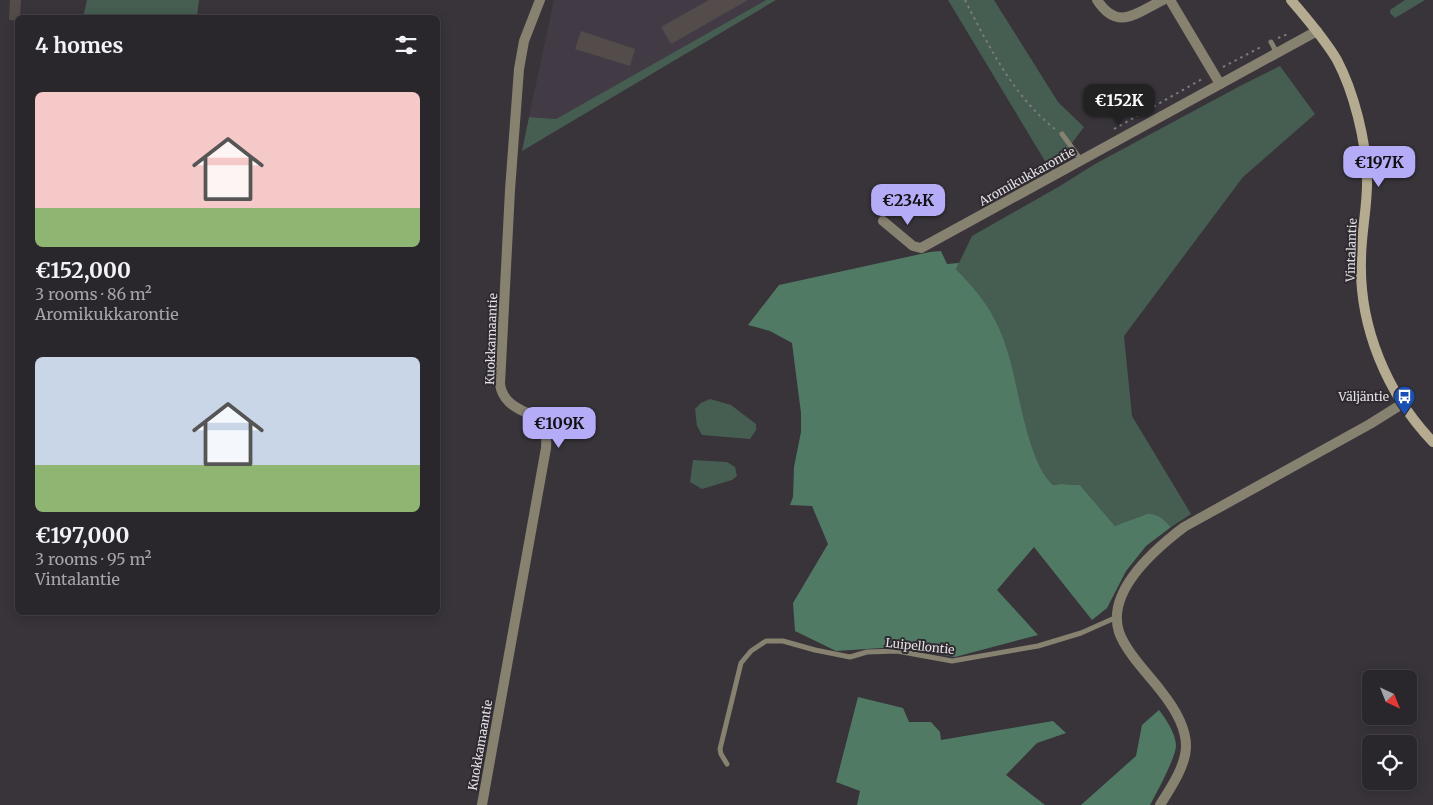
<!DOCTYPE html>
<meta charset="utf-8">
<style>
body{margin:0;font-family:Merriweather,serif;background:#363338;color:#f1f3f6;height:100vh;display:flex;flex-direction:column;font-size:19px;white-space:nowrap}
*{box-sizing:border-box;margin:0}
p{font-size:16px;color:#a5a5a9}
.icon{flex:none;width:28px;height:28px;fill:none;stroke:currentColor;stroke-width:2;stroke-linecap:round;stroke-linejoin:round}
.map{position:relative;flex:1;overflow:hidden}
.drawer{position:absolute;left:15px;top:15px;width:425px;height:600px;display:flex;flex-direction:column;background:#2a272c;border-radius:8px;box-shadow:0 2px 12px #0003,0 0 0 1px #464448}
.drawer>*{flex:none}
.needle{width:32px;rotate:137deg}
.buttons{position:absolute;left:1362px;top:670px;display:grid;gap:10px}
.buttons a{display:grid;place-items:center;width:55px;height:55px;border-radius:8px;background:#2a272c;box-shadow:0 2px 12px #0003,0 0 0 1px #464448;font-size:25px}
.price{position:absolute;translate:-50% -42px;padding:0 11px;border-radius:10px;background:#b5acf8;color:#111;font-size:16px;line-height:32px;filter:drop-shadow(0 1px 2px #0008)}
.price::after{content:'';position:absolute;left:50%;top:30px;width:15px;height:11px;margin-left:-8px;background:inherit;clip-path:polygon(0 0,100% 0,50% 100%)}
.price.on{background:#222;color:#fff}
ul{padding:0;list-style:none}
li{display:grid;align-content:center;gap:10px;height:265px;padding:0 20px}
li span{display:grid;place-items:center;height:155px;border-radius:8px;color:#555}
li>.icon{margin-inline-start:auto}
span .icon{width:90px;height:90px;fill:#fffc;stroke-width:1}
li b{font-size:21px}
h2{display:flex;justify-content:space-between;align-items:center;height:60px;padding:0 20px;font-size:21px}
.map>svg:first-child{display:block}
</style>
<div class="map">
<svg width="1433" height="805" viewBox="0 0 1433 805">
<rect width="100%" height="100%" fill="#38343a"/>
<!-- built -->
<path fill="#423b46" d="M554,0H766L556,119L529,117Z"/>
<!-- green -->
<g fill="#465d51">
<path d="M87,0H199L197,17H83Z"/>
<path d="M766,0H776L522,151L529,117L556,119Z"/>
<path d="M948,0H994L1058,102L1084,127L1051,171Z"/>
<path d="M1405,0H1425L1395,18L1390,13V10Z"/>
<path d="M1280,66L1315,114L1243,177L1124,336L1132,416L1191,514L1171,527C1146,504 1143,519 1115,526L1080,485L1061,484L1053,485C1025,459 1019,385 1007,349C996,314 981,295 956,269L972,236L1060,186L1095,164L1240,86Z"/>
<path d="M710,399L731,405L756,424V430L750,439L702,435L697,426L695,409L701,403Z"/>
<path d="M693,460L727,462L735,467L737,476L732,480L702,489L690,482Z"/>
</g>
<!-- forest -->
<g fill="#517a65">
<path d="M941,251L947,264L959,263L956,269C981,295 996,314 1007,349C1019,385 1026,460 1053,485L1061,484L1080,485L1115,526L1147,514C1158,513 1164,520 1171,527L1146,546L1126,571L1107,608L1092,620L1034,547L997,590L1038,635L955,657L897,647L836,651L795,631L793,603L828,544L812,506L790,505L793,497L794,467L801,432V413L792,343L770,331L748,325L779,285L930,252Z"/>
<path d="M858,697L903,708L909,722H931L940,732L941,740L1053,721L1066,733L1037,743L1006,775L1045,805H857L860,791L836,782Z"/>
<path d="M1159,710C1166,719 1176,734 1176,746C1175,759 1157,792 1150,805H1081L1136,756L1142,725Z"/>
</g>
<!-- building -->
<g fill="#544c4b">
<path d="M10,0H21L20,18H18V21L9,20Z"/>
<path d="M709,0H748L671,44L661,27Z"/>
<path d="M581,31L635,49L630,66L575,49Z"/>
</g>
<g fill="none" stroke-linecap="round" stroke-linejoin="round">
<!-- path -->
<g stroke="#7e7a7f" stroke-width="2" stroke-dasharray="2.5 4" stroke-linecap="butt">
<path d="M965,0C989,47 1014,97 1056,130"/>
<path d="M1278,38L1288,34"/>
<path d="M1223,67L1263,46"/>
<path d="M1114,129L1204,78"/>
</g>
<!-- lane -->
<g stroke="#878170" stroke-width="5">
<path d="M1271,42L1277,53"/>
<path d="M1062,134L1081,160"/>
<path d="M727,764L721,754L720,749L741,663L751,651L766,641H783L815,650L850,657L867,652L897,651L952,661L1038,646L1081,633L1117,617"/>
</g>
<!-- street -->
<g stroke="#878170" stroke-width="10">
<path d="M1097,0C1118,32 1136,13 1163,0"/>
<path d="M1170,0L1220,84"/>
<path d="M883,221L913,246L921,248L1317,31"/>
<path d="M482,805L546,448C549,409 528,420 509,402C504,397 501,391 500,384L510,190L519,69L524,41L540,0"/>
<path d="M1160,805C1170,789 1186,766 1186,746C1186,726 1173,706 1161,691C1148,674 1126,652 1119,632C1106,591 1155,549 1184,527L1370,424L1402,404"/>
</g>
<!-- secondary -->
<path stroke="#b5ab91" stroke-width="10" d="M1291,0C1307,19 1324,38 1337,60C1354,92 1366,141 1367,177C1368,205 1361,232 1361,260C1359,327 1387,394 1433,442"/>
</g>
<!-- icons -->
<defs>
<symbol id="bus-pin" viewBox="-11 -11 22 30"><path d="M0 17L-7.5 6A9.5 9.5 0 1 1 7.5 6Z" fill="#1a4fb4" stroke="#2e2a30"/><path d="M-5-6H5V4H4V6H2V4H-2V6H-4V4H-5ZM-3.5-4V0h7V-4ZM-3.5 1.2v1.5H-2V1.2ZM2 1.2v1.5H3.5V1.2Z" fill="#fff"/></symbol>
</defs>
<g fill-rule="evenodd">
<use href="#bus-pin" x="1392" y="384" width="25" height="34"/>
</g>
<g text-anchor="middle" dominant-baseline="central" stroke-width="4" stroke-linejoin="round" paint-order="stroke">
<!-- street labels -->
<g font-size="12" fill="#e4e1e5" stroke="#2e2a30">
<text transform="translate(1027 176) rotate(-29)">Aromikukkarontie</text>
<text transform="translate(1351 250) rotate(-88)">Vintalantie</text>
<text transform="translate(491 339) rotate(-88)">Kuokkamaantie</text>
<text transform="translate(920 646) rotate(6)">Luipellontie</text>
<text transform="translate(480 745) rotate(-80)">Kuokkamaantie</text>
</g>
<!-- poi labels -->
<g font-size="12" fill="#e4e1e5" stroke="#2e2a30" text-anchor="end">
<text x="1389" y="396">Väljäntie</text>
</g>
</g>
</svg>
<div class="buttons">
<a><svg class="needle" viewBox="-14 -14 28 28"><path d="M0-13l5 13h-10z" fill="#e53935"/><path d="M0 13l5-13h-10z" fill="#a5a5a9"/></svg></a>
<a><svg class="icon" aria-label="locate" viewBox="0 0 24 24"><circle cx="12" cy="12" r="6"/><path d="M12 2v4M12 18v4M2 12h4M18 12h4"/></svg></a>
</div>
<b class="price on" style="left:1119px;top:126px">€152K</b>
<b class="price" style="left:1379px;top:188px">€197K</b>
<b class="price" style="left:908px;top:226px">€234K</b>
<b class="price" style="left:559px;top:449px">€109K</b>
<section class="drawer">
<h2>4 homes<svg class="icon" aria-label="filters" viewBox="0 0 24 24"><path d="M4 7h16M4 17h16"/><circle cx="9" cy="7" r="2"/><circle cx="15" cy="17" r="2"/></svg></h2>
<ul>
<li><span style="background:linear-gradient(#f6c9c9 75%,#8fb573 0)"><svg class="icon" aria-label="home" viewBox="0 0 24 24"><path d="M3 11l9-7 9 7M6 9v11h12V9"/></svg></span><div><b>€152,000</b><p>3 rooms · 86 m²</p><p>Aromikukkarontie</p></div></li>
<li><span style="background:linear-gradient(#c9d6e8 70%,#8fb573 0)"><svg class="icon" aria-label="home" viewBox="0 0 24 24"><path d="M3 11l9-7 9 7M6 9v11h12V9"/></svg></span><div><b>€197,000</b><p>3 rooms · 95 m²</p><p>Vintalantie</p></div></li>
</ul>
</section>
</div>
